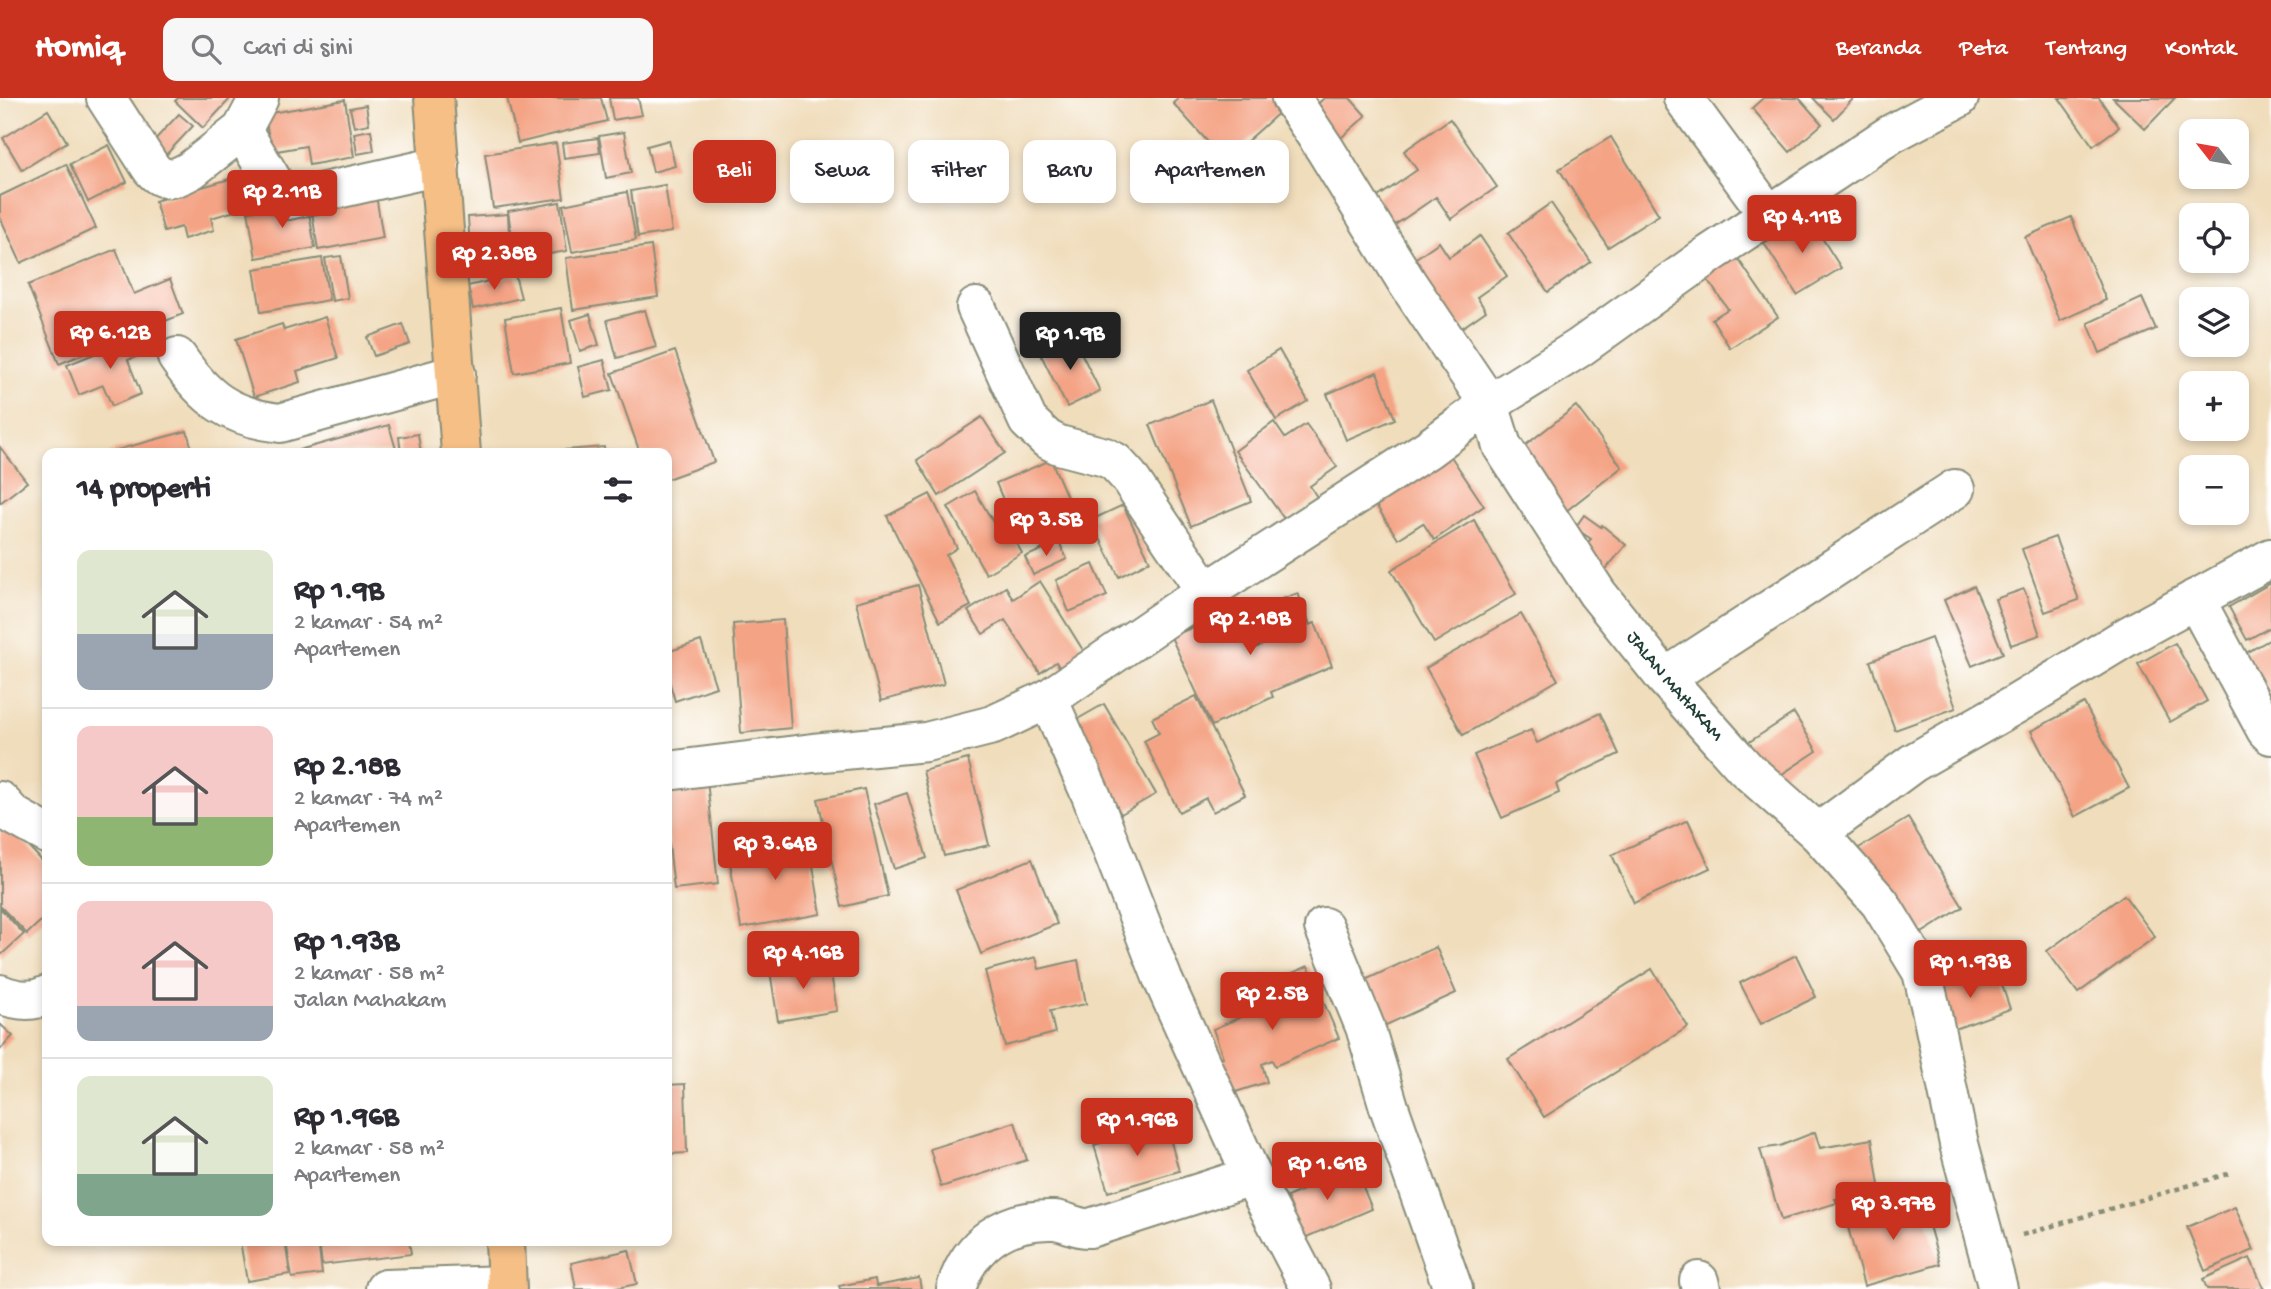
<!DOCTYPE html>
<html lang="id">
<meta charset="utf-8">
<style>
body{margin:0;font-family:"Gochi Hand",sans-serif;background:#f7f7f7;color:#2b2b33;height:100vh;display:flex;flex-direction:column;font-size:26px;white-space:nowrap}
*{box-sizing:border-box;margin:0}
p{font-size:23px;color:#7c7c81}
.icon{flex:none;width:38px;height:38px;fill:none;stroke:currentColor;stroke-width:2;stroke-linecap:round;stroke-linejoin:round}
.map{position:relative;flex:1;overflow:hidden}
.panel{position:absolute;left:42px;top:350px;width:630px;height:798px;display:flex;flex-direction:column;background:#fff;border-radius:14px;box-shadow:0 4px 10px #0003}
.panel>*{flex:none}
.banner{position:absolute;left:693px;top:42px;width:665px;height:63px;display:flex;gap:14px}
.needle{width:46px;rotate:301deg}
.buttons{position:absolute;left:2179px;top:21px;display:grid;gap:14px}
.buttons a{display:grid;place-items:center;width:70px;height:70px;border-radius:14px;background:#fff;box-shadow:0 4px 10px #0003;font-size:35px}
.price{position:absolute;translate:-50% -60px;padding:0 16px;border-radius:7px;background:#c8321e;color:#fff;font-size:23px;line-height:46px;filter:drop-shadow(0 2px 4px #0008)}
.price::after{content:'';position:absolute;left:50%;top:42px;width:21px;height:16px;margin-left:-10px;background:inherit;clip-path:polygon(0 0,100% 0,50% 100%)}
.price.current{background:#222;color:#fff}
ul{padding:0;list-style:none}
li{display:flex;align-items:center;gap:21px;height:175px;padding:0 35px}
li+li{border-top:2px solid #e1e1e2}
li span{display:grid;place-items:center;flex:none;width:196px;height:140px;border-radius:14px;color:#555}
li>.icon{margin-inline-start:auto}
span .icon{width:84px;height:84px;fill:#fffc;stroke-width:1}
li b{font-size:30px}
h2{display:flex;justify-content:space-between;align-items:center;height:84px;padding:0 35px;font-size:30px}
.chip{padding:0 24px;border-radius:14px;background:#fff;box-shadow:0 4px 10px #0003;font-size:24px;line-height:63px}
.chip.current{background:#c8321e;color:#fff}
header{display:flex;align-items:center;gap:42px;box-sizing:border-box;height:98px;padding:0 35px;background:#c8321e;color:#fff}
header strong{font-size:33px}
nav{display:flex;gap:38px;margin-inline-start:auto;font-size:24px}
.search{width:490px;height:63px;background:#f7f7f7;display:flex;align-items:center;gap:18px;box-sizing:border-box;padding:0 24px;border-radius:14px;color:#7c7c81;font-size:26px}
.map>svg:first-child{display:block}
</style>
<header>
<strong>Homiq</strong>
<div class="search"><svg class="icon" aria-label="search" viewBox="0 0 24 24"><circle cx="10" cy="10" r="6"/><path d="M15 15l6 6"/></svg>Cari di sini</div>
<nav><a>Beranda</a><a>Peta</a><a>Tentang</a><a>Kontak</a></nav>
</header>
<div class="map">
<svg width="2271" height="1191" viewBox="0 0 2271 1191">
<rect width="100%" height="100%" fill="#fff"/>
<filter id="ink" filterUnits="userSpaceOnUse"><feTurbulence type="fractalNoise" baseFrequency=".0143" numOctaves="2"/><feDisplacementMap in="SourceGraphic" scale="14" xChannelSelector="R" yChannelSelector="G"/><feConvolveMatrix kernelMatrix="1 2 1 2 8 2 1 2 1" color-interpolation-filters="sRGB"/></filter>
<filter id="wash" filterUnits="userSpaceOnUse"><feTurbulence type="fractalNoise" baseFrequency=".00686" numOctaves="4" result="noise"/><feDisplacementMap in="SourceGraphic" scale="28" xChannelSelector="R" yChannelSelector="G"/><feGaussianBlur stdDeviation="1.57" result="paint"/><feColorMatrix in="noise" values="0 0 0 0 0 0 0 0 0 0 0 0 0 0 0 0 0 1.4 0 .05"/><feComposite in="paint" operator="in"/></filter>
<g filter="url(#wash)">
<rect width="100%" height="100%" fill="#f0ddbc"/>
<g id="blocks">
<!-- building -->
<g fill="#f4a384">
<path d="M178,0H231L203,30L175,3Z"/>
<path d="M507,0H601L607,23L518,45Z"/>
<path d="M609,0H638L642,17L613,22Z"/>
<path d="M1179,0H1271L1282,12L1225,63L1173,5Z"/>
<path d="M1324,0H1350L1366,18L1334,46L1307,16Z"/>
<path d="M1763,0H1799L1822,26L1790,54L1752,10Z"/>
<path d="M1813,0H1854L1834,21Z"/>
<path d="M2059,0H2099L2119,29L2093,48Z"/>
<path d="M2113,0H2175L2145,31Z"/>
<path d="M345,2L354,59L309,67L306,48L271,54L265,16Z"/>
<path d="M366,7L369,26L354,29L350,10Z"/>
<path d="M48,12L67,44L22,72L3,40Z"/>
<path d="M179,16L193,28L163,60L150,47Z"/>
<path d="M1450,21L1497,89L1451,121L1436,99L1389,131L1375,101L1417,72L1404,53Z"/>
<path d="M371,32L374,53L357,56L354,35Z"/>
<path d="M624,34L631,75L606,80L599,38Z"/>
<path d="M1611,39L1659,117L1608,149L1559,71Z"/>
<path d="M598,40L600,55L564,60L562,45Z"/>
<path d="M669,42L675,68L653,74L647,48Z"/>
<path d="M556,45L564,100L493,110L485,56Z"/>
<path d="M109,47L127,84L88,104L70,66Z"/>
<path d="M66,66L96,130L21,165L0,119V98Z"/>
<path d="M243,77L252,108L211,120L214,132L184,141L181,129L164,134L155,103Z"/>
<path d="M665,87L672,134L638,139L631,93Z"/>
<path d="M375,91L383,140L318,152L310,102Z"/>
<path d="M627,94L636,142L572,154L563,107Z"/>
<path d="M307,103L315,150L256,160L248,113Z"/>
<path d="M560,104L567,153L515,162L508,113Z"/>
<path d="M1551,105L1591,164L1548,194L1508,135Z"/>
<path d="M508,116L510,163L471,166L468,119Z"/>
<path d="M1808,118L1841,170L1797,197L1764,145Z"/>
<path d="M2071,119L2106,202L2060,223L2025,139Z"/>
<path d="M1480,138L1507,178L1477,199L1486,213L1450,238L1403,169L1439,144L1449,159Z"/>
<path d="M651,148L658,199L573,212L566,160Z"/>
<path d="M116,151L134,196L170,181L183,216L59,266L28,187Z"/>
<path d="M1732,152L1778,219L1730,250L1712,221L1728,211L1702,174Z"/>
<path d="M341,158L348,200L332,203L325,160Z"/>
<path d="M322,160L329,202L261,214L254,171Z"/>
<path d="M515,177L521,200L473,211L468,188Z"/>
<path d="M2142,200L2156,231L2100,255L2088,225Z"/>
<path d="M561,210L570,265L514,275L505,220Z"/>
<path d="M645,212L656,249L617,260L607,222Z"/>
<path d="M590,216L599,247L580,253L571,222Z"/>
<path d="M325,219L338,260L297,273L300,284L254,299L236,241L282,226L284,232Z"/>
<path d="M403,226L410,246L374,258L367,239Z"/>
<path d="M143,236L150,253L128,262L141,296L112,308L103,287L79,297L67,267Z"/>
<path d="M1073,238L1100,293L1067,309L1040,255Z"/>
<path d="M1279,252L1308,303L1276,322L1247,272Z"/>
<path d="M675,253L714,364L667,381V355H640L612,275Z"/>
<path d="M604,262L612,292L585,299L578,269Z"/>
<path d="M1377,274L1395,321L1346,342L1327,296Z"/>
<path d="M1211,302L1251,403L1191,428L1150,327Z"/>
<path d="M1576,308L1622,369L1556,421L1509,360Z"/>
<path d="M982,319L1005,355L939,398L917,362Z"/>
<path d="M1274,324L1285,340L1306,326L1337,369L1310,388L1317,399L1285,422L1235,353Z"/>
<path d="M389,327L397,355H300L299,352Z"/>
<path d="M187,333L193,355H109V354Z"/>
<path d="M418,336L421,355H401L399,339Z"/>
<path d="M1442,345L1484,408L1434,442L1423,425L1398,441L1368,395Z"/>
<path d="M0,349L27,384L0,405Z"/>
<path d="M604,349L605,355H552V353Z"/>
<path d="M1051,362L1073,413L1018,437L996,385Z"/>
<path d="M975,393L993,424L1001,419L1022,455L986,476L948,409Z"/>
<path d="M930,396L957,450L946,457L971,508L940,524L887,418Z"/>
<path d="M1123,407L1150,463L1119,479L1091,422Z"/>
<path d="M1584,417L1601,429L1602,427L1626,447L1602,476L1578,456L1591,441L1575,430Z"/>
<path d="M1474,422L1516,496L1434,545L1391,472Z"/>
<path d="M2055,439L2079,502L2045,514L2022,451Z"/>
<path d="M1059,444L1067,461L1033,477L1025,459Z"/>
<path d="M1093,466L1107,498L1069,514L1056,482Z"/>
<path d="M1040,483L1086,557L1061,572L1056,564L1040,575L1005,522L983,536L968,513L1006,489L1013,501Z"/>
<path d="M2271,485V529L2247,542L2229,509Z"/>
<path d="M918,487L944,586L881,603L856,504Z"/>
<path d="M1974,488L2003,555L1972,568L1944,502Z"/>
<path d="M2024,491L2040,537L2011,547L1995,501Z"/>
<path d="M1298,495L1310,527L1315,525L1332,568L1271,594L1273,599L1212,628L1171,539L1233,511L1252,551L1265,546L1253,512Z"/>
<path d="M1521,516L1558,582L1463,637L1426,570Z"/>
<path d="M783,522L791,630L741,635L733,526Z"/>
<path d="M1931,540L1956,610L1895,632L1870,563Z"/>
<path d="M2271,541V598L2263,585L2255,589L2239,559Z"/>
<path d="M701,543L716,589L675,603L667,576V554Z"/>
<path d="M2175,545L2207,603L2170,624L2138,566Z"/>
<path d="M1196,598L1245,697L1213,714L1206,700L1179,714L1144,643L1159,635L1152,620Z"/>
<path d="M2084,605L2129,690L2075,719L2031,633Z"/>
<path d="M1104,606L1156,696L1121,716L1069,626Z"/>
<path d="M1600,615L1619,656L1556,686L1559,695L1502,720L1474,657L1531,632L1537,645Z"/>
<path d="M1794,615L1817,653L1770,684L1746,646Z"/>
<path d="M968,661L989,747L944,758L923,673Z"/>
<path d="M707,682L718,786L674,791L667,728V687Z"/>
<path d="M864,691L888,798L842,809L818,701Z"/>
<path d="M907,695L927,760L894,771L874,706Z"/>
<path d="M0,718L47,768V817L27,836L0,808Z"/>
<path d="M1908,720L1963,809L1909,843L1854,753Z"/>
<path d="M1688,722L1710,770L1634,805L1612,757Z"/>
<path d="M808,738L821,816L741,830L728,753Z"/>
<path d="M1032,761L1057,826L981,856L956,792Z"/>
<path d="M2124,797L2155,839L2078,895L2047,853Z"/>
<path d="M0,810L24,836L0,858Z"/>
<path d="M1436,849L1456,895L1384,928L1363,883Z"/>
<path d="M1796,857L1816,899L1761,926L1740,885Z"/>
<path d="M1036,859L1039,871L1078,862L1086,906L1050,913L1055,935L1005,948L985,873Z"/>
<path d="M829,863L837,913L778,923L770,873Z"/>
<path d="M1308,868L1339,940L1275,968L1272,962L1262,966L1267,984L1220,999L1209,963L1223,959L1213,931L1251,915L1244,897Z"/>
<path d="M1996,869L2010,911L1944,935L1929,893Z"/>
<path d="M1652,871L1688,929L1544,1019L1508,961Z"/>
<path d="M0,926L13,938L0,952Z"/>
<path d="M685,986L687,1055L667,1056V987Z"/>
<path d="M1015,1024L1027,1062L941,1089L930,1051Z"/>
<path d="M1166,1026L1179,1073L1108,1094L1094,1047Z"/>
<path d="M1815,1034L1820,1050L1872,1041L1880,1094L1835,1101L1837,1105L1781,1122L1760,1051L1780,1048Z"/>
<path d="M1352,1062L1372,1111L1295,1144L1284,1117L1293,1113L1287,1099L1315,1087L1312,1079Z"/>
<path d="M1921,1100L1940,1166L1864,1188L1846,1122Z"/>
<path d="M2235,1109L2254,1152L2205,1173L2187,1129Z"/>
<path d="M240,1143H285L290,1176L247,1183Z"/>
<path d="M286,1143H318L322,1176L292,1180Z"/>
<path d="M319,1143H409L411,1156L322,1167Z"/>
<path d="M629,1152L637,1186L612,1191H576L571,1165Z"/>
<path d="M2250,1160L2264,1191H2207L2203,1181Z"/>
<path d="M919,1180L921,1191H840L839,1188L875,1181L876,1188Z"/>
</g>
</g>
</g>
<g filter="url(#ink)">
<use href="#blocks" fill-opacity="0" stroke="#888d78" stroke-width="2"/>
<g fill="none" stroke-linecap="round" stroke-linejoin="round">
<defs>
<g id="minor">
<path d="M106,0L151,70C164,86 175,81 191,72L242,32L259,0"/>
<path id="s1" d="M1291,0L1325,51L1408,186L1489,306L1502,348L1597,495L1665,580L1720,642L1745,670L1818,735L1880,805L1899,836L1922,874L1931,911L1959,1046L1998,1191"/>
<path d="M1683,0L1769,117"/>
<path d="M242,32L281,97L288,102L440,68"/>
<path d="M976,209L1028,323L1047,341L1059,347L1105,359L1115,364L1128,378L1207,495"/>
<path d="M177,259C205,300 229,319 280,325L456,276"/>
<path d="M2195,501L2266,632L2271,637"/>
<path d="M1665,580L1955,391"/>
<path d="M1048,601L1091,697L1163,882L1252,1078L1311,1191"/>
<path d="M667,673L813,655L926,644L993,627L1048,601L1172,516L1428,351L1489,306L1579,250L1710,156L1891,36L1959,0"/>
<path d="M0,703L13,717L47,736"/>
<path d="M1818,735L1913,665L2016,606L2128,538L2271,460"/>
<path d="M1324,829L1365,929L1389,1009L1453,1191"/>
<path d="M0,896C15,902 32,905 47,897"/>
<path d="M1699,1183L1701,1191"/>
<path d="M385,1191L506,1187"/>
<path d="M956,1191C969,1146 1006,1120 1054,1122C1067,1123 1077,1131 1090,1130L1252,1078"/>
</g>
<g id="major">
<path d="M434,0L461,355"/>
<path d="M505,1143L507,1191"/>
</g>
</defs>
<!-- minor casing -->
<use href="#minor" stroke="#888d78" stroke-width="42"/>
<!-- major casing -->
<use href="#major" stroke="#888d78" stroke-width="42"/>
<!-- path -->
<path stroke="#888d78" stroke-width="4.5" stroke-dasharray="5 5" stroke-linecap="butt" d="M2022,1137L2231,1075"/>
<!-- minor -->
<use href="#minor" stroke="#fff" stroke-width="38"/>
<!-- major -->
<use href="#major" stroke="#f5bf86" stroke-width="38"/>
</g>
</g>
<g text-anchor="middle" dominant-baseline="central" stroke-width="5" stroke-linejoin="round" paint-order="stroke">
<!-- street labels -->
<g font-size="19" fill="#1f3d34" stroke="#fff">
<text stroke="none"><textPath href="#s1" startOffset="705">JALAN MAHAKAM</textPath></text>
</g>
</g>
</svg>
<div class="buttons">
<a><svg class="needle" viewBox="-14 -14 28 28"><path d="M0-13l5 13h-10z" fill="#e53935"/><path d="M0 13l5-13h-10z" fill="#7c7c81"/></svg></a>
<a><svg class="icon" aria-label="locate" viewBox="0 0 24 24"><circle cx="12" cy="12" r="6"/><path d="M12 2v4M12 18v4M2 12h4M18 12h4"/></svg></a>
<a><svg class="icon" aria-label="layers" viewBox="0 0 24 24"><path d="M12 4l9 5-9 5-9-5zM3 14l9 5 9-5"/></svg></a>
<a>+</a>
<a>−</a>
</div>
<b class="price" style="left:282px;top:132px">Rp 2.11B</b>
<b class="price" style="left:1802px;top:157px">Rp 4.11B</b>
<b class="price" style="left:494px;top:194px">Rp 2.38B</b>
<b class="price" style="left:110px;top:273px">Rp 6.12B</b>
<b class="price current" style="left:1070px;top:274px">Rp 1.9B</b>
<b class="price" style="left:1046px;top:460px">Rp 3.5B</b>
<b class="price" style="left:1250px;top:559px">Rp 2.18B</b>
<b class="price" style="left:775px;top:784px">Rp 3.64B</b>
<b class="price" style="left:803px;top:893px">Rp 4.16B</b>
<b class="price" style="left:1970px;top:902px">Rp 1.93B</b>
<b class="price" style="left:1272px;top:934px">Rp 2.5B</b>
<b class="price" style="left:1137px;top:1060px">Rp 1.96B</b>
<b class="price" style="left:1327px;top:1104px">Rp 1.61B</b>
<b class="price" style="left:1893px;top:1144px">Rp 3.97B</b>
<div class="banner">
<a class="chip current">Beli</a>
<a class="chip">Sewa</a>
<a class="chip">Filter</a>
<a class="chip">Baru</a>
<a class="chip">Apartemen</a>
</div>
<section class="panel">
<h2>14 properti<svg class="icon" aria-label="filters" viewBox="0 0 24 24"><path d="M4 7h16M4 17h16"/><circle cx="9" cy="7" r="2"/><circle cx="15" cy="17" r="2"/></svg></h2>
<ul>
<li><span style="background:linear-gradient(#dfe7d0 60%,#9aa5b1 0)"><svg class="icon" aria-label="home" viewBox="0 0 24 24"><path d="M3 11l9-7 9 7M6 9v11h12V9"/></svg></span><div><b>Rp 1.9B</b><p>2 kamar · 54 m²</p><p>Apartemen</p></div></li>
<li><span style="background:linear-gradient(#f6c9c9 65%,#8fb573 0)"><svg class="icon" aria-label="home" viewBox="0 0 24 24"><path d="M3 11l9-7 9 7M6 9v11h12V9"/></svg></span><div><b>Rp 2.18B</b><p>2 kamar · 74 m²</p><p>Apartemen</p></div></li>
<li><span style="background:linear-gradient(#f6c9c9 75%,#9aa5b1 0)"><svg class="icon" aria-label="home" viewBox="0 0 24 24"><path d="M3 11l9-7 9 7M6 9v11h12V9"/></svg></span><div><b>Rp 1.93B</b><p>2 kamar · 58 m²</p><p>Jalan Mahakam</p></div></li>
<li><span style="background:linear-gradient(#dfe7d0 70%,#7fa58c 0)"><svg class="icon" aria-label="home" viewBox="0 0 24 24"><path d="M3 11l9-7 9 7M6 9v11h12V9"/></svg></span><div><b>Rp 1.96B</b><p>2 kamar · 58 m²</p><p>Apartemen</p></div></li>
</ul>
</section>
</div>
